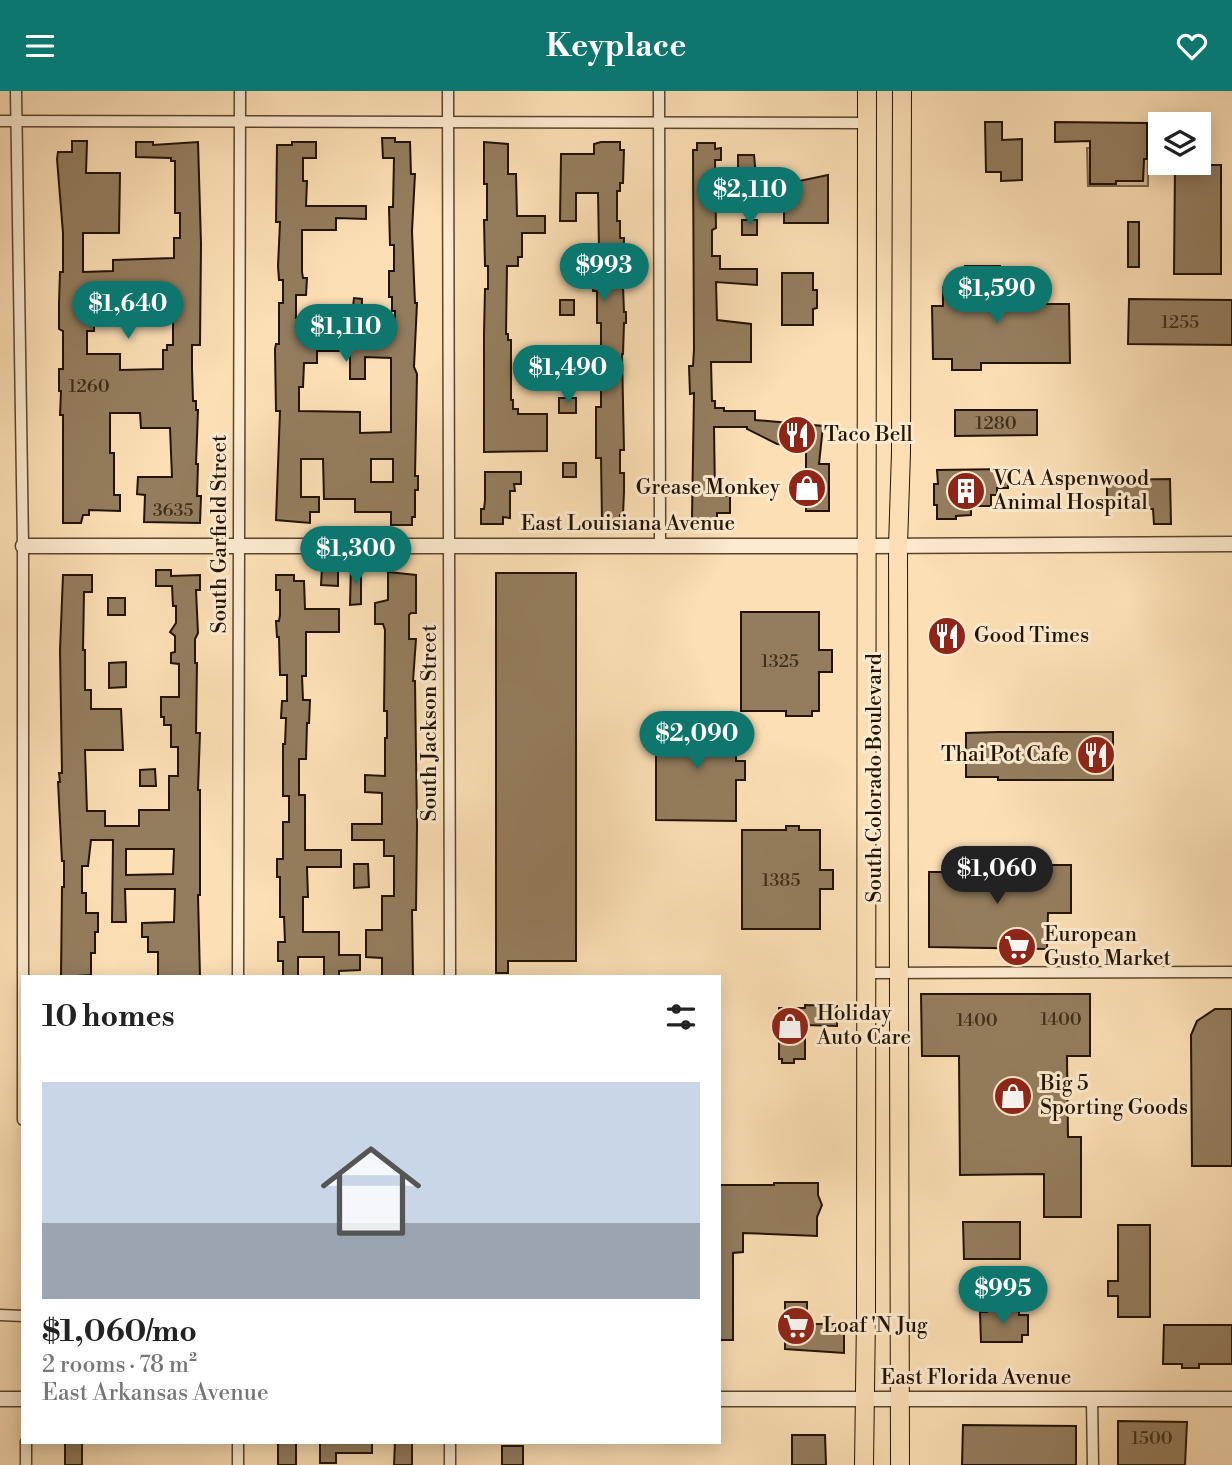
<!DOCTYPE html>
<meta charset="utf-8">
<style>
body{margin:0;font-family:"Libre Bodoni",serif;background:#f6f6f6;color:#222;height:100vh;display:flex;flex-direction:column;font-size:26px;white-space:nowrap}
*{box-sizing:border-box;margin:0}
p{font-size:23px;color:#767676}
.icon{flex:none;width:38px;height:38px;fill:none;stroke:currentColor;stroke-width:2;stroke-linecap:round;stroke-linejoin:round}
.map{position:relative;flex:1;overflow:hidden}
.details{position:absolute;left:21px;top:884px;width:700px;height:469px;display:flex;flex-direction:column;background:#fff;border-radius:0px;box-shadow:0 4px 18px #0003}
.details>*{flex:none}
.controls{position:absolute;left:1148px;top:21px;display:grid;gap:14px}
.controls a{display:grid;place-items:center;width:63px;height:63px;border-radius:0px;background:#fff;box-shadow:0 4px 18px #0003;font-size:35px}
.price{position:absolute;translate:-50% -60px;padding:0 16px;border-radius:24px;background:#0f766e;color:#fff;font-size:23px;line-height:46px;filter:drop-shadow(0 2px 4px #0008)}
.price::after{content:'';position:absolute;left:50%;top:42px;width:21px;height:16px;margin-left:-10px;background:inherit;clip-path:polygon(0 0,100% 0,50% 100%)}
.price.active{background:#222;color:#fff}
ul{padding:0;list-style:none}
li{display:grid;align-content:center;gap:14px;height:371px;padding:0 21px}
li+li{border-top:2px solid #e0e0e0}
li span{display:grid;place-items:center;height:217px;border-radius:0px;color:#555}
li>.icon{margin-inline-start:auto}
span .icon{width:126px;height:126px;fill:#fffc;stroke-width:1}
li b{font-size:30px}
h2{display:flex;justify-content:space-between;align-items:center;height:84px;padding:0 21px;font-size:30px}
header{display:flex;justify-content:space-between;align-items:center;height:91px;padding:0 21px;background:#0f766e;color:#fff;font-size:32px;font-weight:800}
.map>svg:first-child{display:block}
</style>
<header><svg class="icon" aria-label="menu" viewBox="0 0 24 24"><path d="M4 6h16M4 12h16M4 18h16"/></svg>Keyplace<svg class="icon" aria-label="heart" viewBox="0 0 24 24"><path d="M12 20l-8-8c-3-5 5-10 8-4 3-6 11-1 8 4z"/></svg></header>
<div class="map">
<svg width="1232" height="1374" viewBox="0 0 1232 1374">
<rect width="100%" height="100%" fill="#fcdfb5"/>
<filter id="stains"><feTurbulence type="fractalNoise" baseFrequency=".00286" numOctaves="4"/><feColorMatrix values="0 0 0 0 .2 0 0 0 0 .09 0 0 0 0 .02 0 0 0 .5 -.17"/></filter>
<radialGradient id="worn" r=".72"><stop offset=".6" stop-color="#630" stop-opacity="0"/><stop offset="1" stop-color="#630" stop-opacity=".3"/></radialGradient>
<!-- green -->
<path fill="#d7bc96" stroke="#7d684b" stroke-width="2" d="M1087,57H1148V95H1088Z"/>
<!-- building -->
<g fill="#947d5e" stroke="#231300" stroke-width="2" fill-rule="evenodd">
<path d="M985,31H1002V49L1022,48V89L1001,90V81H986Z"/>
<path d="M1055,31L1147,32V68H1144L1143,90H1116V93H1090V50L1055,51Z"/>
<path d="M382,47H395V51H410L411,83H415L412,140L415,212H417L414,276L417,283L415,385H418V399H415V426H412V434H391V421H355V408H324L323,368H301V406H319V421H310V432L276,429L280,320H276L275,258L276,253H279V212H283V189H279L278,175L280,131H276L277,54H292V51H316V67H303V90H307L306,115H366V128L336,127V139H302V181L303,187H307L306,204H296V227H302V243L350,244L354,207L362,208L361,243L363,245L395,244V220H392V206H389V180H394V154H390L389,116H393L394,67H383ZM317,260H350V288H365V266L391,267V341L360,342V321L299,320V296H303L304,272H317ZM371,368H393V391H371Z"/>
<path d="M72,50H87L86,82H120L119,142H83V181L113,180V169L174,167V147H180V122H175V70H171V67L136,66V51H153V54L198,51L201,153L200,254H192V277L193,310H196V319H198L196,373H198L197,405H201L200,432L144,431L145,404L137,403L138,386H172L170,337H141L140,322H110V362H114V404H120V420L89,419V424H83L81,432H63V324H60L61,300H59V278H63V240L59,238V212L60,181H63V142L57,68L58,61H72ZM111,198H136V226H173V254H167V259H163V278L120,279V263H87V240H94V228H111Z"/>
<path d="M484,51L508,53V83H516L517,125H545V142H522V166H518V175H507L506,243H508V249H511V309H513V318H518V323H547V360L484,361V243L485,198H488V175H485L484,129H487V93H484Z"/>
<path d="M601,51H620V59H624L623,92H620V100H617V130H620V147H624L623,195L624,221H626V232H624L623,263H622L624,359H620V382H624V401L623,424H620V431H602L601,367H596V316H601V232H597V200H593L592,169V157H599L598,102H576V130H560L561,63H594V53Z"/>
<path d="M697,52H715V58L721,57V69H715L716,137L712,139V165H720V178H757V194L716,191L717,229L751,233V271H711L712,310H715V317H724V320H755V329L823,335L819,373H829V420H806V356L777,353L747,338V336H714L715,405H730V422H717V427H692L694,302L690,303L689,275H693L694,258L693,59H697Z"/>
<path d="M738,64H754L757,96H738Z"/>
<path d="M1175,74H1221V183H1174Z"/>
<path d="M828,84V132H784V95L799,96V90Z"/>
<rect x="742" y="129" width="15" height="15"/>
<rect x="1128" y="131" width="11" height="45"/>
<path d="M965,175H1000L1001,201H1004V213H1069L1070,272H981V279H952V268H933L932,215H943V196H966Z"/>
<path d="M782,182H813V199H817V217L813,218V234H782Z"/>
<path d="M1129,208L1232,209V254L1128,253Z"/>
<rect x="560" y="209" width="14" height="15"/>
<rect x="559" y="307" width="17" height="15"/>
<path d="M955,319H1037V344L955,345Z"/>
<rect x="563" y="372" width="13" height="14"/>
<path d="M1008,378V397H997V404H991V415H971V424L956,425V428H937V414H934V393H938L937,379Z"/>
<path d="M485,381H521V393H514L515,400H510V427L503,426V433H481V418H484L485,409Z"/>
<path d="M1170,388L1171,433H1154L1153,418H1107V389Z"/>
<path d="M351,475H361V513L350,514Z"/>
<path d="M322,477H338V495L321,494Z"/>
<path d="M156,479H171V485L200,484V499H196L198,542L195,548V572H197L196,642H200L198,699H200V804H198L200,886H158V861H148V846H142V832L174,831L175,798H125L126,831H112L113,749H91L88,775H82V802H86V822H98V841H95V862H91V884L61,886L62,796H64V770H62L58,691H60L59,682H62L60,559L63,484H92V501H84L83,559H85V599H91V618H121L123,659H85L87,720H105V735H139V719H169V685H178V656H171V634H164V626H161V606H179V573L171,572V562L175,561V545L170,541L176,532V515H173L172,495H156ZM126,758H174L173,783L126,784Z"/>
<path d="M388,481L416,484V522H411L409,524V548H416L413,590H415L417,736L416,819H412L413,886H382V867L366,866V839H382V805H394V765H384V749H352V733H382V702L365,701V684L385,685V647H387V620H384L385,539L383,533H375V512L388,509Z"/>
<path d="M496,482H576V870H508V882H496Z"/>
<path d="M276,484H294V490H304L305,518H339V541H306V585H302L303,609H310L309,632H307L306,668H299V704H305V759H341V776H307L308,806H303V841H339V864H360V879L339,880V886H324V866H298V886H283V870H278V851H285L284,826H280V786H277V768H283V731H289V705H283V653H285L286,627H281L282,610H287V584H280L279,546H277L276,530H279L280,524V499H276Z"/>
<rect x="108" y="507" width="17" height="17"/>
<path d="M741,521H819V559H832V581H819V620H812V625H786V620H741Z"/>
<path d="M954,529L955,532H957L961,554L958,555L959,558L947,560V557H944L940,535H943L942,531Z"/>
<path d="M126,571V596L109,597V572Z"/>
<path d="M656,630H736V670H745V689H736V730L656,729Z"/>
<path d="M998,641H1113V689H998V686H966V642Z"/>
<path d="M155,678L156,695H140V679Z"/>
<path d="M786,735H799V739H820V779H833V798H820V838H742V739H786Z"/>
<path d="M354,773H368L369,796L354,797Z"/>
<path d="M966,774H1071V822H1048L1047,858L929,856V781H966Z"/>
<path d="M921,903H1090V965H1067L1068,1046H1081V1126H1044V1083L960,1084L959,965H922Z"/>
<path d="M805,914L837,915V935L805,934V968H794V972H782V968H779V917H805Z"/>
<path d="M1215,918H1232V1075H1192L1191,944L1197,930Z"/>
<path d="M774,1092H818V1104L822,1114L817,1126V1145L743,1142V1161L733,1162V1249H719V1094H774Z"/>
<path d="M963,1131H1020V1168H964Z"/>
<path d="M1118,1134H1150V1226H1118V1205H1108V1190H1118Z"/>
<path d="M785,1211H807V1233H844V1262L785,1258Z"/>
<path d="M987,1218H1019V1224H1028V1244H1022V1251H981L980,1221H987Z"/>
<path d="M1164,1234H1232V1273H1199V1277H1182V1273H1163Z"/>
<path d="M1118,1330L1187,1331L1185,1374H1118Z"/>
<path d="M963,1334L1076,1335V1374H962Z"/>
<path d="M792,1344H825L826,1374H792Z"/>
<rect x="65" y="1351" width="17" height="23"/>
<rect x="278" y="1351" width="18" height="23"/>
<path d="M320,1351H372V1362H336V1372H320Z"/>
<path d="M395,1351H412V1374H394Z"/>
<rect x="502" y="1355" width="21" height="19"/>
</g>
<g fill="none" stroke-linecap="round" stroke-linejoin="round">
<defs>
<g id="minor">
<path d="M16,0L23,455V1029"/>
<path d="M448,0L450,886"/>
<path d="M659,0L660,454"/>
<path d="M0,30L867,32"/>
<path d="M867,882L1232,881"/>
<path d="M238,886L240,0"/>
<path d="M0,1224L23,1225"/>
<path d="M1092,1308L1093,1374"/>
<path d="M238,1351V1374"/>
<path d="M26,1374V1351"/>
<path d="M450,1374V1351"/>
</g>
<g id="tertiary">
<path d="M23,455H865L1232,453"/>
<path d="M0,1308H23"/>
<path d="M719,1308H1232"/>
</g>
<g id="primary">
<path d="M864,1374L866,1225L867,0"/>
<path d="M900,1374L898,455L901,361L902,0"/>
</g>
</defs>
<!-- minor casing -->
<use href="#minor" stroke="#59462d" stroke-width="13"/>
<!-- tertiary casing -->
<use href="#tertiary" stroke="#59462d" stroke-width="17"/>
<!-- primary casing -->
<use href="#primary" stroke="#231300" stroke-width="20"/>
<!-- minor -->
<use href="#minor" stroke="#fdeacf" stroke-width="10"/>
<!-- tertiary -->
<use href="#tertiary" stroke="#fdeacf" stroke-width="14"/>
<!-- primary -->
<use href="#primary" stroke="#fcdfb5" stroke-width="18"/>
</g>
<!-- icons -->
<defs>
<symbol id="restaurant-disc" viewBox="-11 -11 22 22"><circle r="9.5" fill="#8f2418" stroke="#fdeacf"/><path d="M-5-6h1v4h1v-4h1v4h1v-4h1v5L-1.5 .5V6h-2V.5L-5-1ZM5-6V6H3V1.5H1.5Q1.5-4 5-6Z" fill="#fff"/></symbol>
<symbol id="shop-disc" viewBox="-11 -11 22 22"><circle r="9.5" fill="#8f2418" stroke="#fdeacf"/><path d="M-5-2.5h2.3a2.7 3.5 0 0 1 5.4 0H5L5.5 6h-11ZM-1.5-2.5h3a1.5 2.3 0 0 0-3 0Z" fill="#fff"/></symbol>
<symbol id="building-disc" viewBox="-11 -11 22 22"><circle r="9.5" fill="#8f2418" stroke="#fdeacf"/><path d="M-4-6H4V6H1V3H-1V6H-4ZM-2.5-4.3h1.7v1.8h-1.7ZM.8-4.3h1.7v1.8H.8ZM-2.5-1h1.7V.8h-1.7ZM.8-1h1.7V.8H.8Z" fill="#fff"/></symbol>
<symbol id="supermarket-disc" viewBox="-11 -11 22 22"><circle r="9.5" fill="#8f2418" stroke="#fdeacf"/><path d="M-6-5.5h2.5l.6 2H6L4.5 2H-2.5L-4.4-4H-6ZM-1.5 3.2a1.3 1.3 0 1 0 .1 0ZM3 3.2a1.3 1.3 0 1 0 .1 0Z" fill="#fff"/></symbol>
</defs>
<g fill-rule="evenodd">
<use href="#restaurant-disc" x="775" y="322" width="44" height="44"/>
<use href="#shop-disc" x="785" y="375" width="44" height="44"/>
<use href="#building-disc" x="944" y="378" width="44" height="44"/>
<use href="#restaurant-disc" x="925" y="523" width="44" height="44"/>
<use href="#restaurant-disc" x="1074" y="642" width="44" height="44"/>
<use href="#supermarket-disc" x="995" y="834" width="44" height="44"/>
<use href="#shop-disc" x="768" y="913" width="44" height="44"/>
<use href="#shop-disc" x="991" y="983" width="44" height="44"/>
<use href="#supermarket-disc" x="774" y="1213" width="44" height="44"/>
</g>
<g text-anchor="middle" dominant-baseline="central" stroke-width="6" stroke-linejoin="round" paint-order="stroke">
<!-- number labels -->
<g font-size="18" fill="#3f2e18">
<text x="1180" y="231">1255</text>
<text x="89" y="295">1260</text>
<text x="996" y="332">1280</text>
<text x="173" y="419">3635</text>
<text x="780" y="570">1325</text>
<text x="781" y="789">1385</text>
<text x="1061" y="928">1400</text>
<text x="977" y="929">1400</text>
<text x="1152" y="1347">1500</text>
</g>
<!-- poi labels -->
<g font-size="21" fill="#231300" stroke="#fdeacf" text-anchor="start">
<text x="824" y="344">Taco Bell</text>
<text x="993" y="388">VCA Aspenwood<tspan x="993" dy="24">Animal Hospital</tspan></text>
<text x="780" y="397" text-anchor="end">Grease Monkey</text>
<text x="974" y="545">Good Times</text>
<text x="1069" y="664" text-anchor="end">Thai Pot Cafe</text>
<text x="1044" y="844">European<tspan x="1044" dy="24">Gusto Market</tspan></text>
<text x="817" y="923">Holiday<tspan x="817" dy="24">Auto Care</tspan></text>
<text x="1040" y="993">Big 5<tspan x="1040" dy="24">Sporting Goods</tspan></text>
<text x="823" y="1235">Loaf 'N Jug</text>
</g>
<!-- street labels -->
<g font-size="21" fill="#231300" stroke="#fdeacf">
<text x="628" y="433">East Louisiana Avenue</text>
<text transform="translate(220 443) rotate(-90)">South Garfield Street</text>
<text transform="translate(430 632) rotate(-90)">South Jackson Street</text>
<text transform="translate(875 687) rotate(-90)">South Colorado Boulevard</text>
<text x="976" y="1287">East Florida Avenue</text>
</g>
</g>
<rect width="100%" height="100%" filter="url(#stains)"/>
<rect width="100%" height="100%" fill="url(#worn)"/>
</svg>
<div class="controls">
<a><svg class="icon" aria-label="layers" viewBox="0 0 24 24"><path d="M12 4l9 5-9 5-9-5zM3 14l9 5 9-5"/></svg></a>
</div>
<b class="price" style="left:750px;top:136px">$2,110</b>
<b class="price" style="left:604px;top:212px">$993</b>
<b class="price" style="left:997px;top:235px">$1,590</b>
<b class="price" style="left:128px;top:250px">$1,640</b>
<b class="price" style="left:346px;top:273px">$1,110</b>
<b class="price" style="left:568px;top:314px">$1,490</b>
<b class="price" style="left:356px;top:495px">$1,300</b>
<b class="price" style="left:697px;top:680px">$2,090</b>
<b class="price active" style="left:997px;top:815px">$1,060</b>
<b class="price" style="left:1003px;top:1235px">$995</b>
<section class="details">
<h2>10 homes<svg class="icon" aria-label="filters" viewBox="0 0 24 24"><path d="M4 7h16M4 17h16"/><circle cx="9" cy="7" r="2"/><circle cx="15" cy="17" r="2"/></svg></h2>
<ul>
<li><span style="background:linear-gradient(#c9d6e8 65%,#9aa5b1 0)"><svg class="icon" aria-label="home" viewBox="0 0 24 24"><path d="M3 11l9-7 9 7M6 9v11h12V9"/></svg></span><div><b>$1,060/mo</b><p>2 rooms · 78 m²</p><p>East Arkansas Avenue</p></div></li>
</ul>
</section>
</div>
